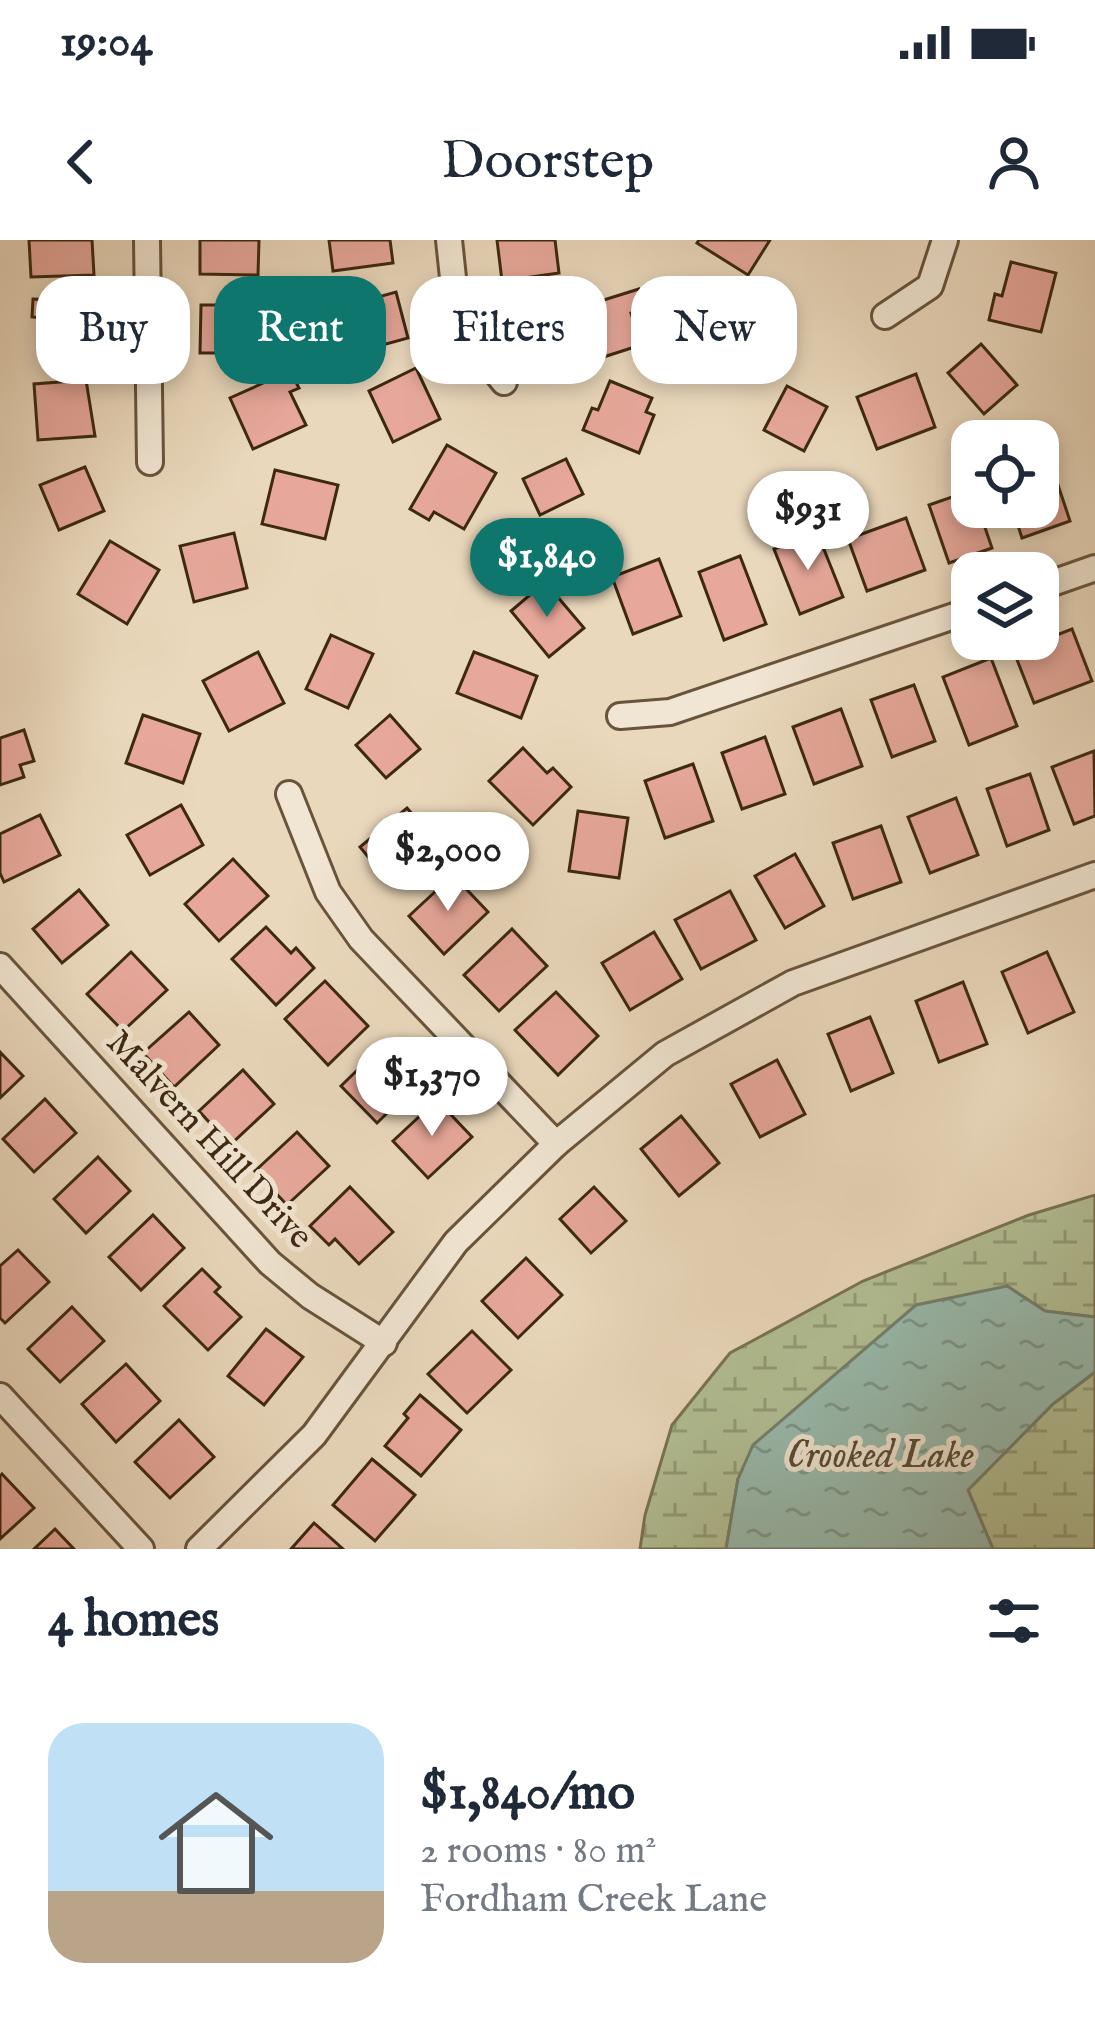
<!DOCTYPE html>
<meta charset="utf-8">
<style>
body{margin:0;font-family:"IM FELL English",serif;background:#f6f6f7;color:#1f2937;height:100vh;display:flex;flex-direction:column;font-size:45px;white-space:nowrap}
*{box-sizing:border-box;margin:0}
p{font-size:39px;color:#747a83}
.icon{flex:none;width:66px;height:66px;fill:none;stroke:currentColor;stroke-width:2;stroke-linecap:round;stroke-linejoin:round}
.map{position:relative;height:1309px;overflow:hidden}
.panel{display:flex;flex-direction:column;background:#fff;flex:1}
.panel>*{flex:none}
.top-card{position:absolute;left:36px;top:36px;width:1023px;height:108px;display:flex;gap:24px}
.tools{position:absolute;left:951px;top:180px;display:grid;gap:24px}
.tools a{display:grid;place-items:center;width:108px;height:108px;border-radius:24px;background:#fff;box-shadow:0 6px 18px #0003;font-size:60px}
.price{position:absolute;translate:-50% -102px;padding:0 27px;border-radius:42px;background:#fff;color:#222;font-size:39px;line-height:78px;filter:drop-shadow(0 3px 6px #0008)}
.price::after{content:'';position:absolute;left:50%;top:72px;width:36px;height:27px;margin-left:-18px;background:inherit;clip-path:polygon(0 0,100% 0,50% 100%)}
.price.selected{background:#0f766e;color:#fff}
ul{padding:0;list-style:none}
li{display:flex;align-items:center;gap:36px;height:300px;padding:0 48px}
li span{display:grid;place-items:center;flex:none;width:336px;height:240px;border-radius:36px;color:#555}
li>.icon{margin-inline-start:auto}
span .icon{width:144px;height:144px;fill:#fffc;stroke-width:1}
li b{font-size:51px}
h2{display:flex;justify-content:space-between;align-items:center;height:144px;padding:0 48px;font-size:51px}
.pill{padding:0 42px;border-radius:36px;background:#fff;box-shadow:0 6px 18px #0003;font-size:42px;line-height:108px}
.pill.selected{background:#0f766e;color:#fff}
.status{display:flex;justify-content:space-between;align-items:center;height:84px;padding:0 60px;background:#fff;direction:ltr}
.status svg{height:33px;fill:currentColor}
header{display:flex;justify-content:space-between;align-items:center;height:156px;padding:0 48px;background:#fff;font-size:54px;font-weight:600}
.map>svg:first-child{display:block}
</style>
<div class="status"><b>19:04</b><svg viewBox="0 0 49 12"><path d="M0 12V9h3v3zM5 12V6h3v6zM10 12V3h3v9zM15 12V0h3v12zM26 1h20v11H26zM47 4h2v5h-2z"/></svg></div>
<header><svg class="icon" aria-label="back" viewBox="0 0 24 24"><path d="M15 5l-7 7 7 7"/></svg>Doorstep<svg class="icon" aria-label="person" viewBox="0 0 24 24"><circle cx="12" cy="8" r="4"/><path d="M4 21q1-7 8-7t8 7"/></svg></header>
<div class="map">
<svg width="1095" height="1309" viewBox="0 0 1095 1309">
<defs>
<pattern id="wetland-marsh" width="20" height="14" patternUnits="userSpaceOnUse" patternTransform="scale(3)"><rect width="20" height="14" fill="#b2bf94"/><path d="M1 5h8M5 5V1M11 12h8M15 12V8" fill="none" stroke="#929b77"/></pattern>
<pattern id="water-ripples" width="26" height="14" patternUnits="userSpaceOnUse" patternTransform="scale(3)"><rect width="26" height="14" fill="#98baad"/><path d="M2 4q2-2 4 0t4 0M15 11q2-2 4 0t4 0" fill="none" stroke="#7d978b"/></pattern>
</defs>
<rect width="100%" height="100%" fill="#ead8bc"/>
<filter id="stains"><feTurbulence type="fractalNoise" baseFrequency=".00167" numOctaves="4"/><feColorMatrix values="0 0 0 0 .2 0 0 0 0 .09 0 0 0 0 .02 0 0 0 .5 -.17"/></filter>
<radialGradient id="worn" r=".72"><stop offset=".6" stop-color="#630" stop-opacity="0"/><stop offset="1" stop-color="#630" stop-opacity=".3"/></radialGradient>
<!-- wetland -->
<g fill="url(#wetland-marsh)" stroke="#787452" stroke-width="3">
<path d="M1095,955V1077L1045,1071L1007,1046L738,1239L726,1309H640L645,1275L672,1185L730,1113L863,1041L1029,975Z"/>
<path d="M1095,1132V1309H993L968,1250L1053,1164Z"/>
</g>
<!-- water -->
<path fill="url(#water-ripples)" stroke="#74806f" stroke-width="3" d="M1007,1046L1045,1071L1095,1077V1132L1053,1164L968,1250L993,1309H726L738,1239L753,1205L916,1065Z"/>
<!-- building -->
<g fill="#e7a89b" stroke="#3d2811" stroke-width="3">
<path d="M29,0H92L94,35L31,37Z"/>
<path d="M200,0H259L258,35L200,34Z"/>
<path d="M329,0H390L393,23L333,31Z"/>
<path d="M497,0H555L559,33L502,41Z"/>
<path d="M699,0H770L748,35L697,3Z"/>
<path d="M1011,22L1056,33L1041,92L989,80L995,54L1002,56Z"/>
<path d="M639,49L645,69L631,73L641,105L594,120L578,68Z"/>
<path d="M396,52L408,98L361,111L349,65Z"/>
<path d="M763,58L782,117L729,135L709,76Z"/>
<path d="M33,59L95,61L93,117L42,116L43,78L32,77Z"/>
<path d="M201,65H243L242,113H200Z"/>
<path d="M981,104L1017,145L984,174L948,133Z"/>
<path d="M416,128L440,179L393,202L369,151Z"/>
<path d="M290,131L299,148L290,152L306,185L253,209L230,158Z"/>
<path d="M916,134L935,187L877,209L857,157Z"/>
<path d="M86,140L95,196L38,200L34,144Z"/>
<path d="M610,141L652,158L646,172L654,175L639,213L583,190L592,168L598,170Z"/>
<path d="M787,146L827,167L804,211L764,190Z"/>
<path d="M447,205L496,233L464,289L434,272L429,280L410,269Z"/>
<path d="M566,219L583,254L540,275L523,239Z"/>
<path d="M1051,224L1070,281L1022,298L1012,267H1038V228Z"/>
<path d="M85,227L104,271L59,290L40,245Z"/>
<path d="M275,230L338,245L325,299L262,284Z"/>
<path d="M972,250V267H978L992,308L949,323L929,265Z"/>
<path d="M906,278L925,330L867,351L848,299Z"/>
<path d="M817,292L843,357L800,374L774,309Z"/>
<path d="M234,293L247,348L194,362L180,306Z"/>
<path d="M110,301L159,330L127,384L78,354Z"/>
<path d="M740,316L766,384L724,400L699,332Z"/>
<path d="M659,319L681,376L633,394L612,337Z"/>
<path d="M545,342L584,388L549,417L511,371Z"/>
<path d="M1072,389L1092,441L1034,463L1014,412Z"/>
<path d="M331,395L373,414L348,468L306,449Z"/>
<path d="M258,412L284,463L229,491L203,441Z"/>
<path d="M474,412L537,436L521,478L457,453Z"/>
<path d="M991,418L1017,486L969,505L943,437Z"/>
<path d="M914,445L935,501L892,517L871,460Z"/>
<path d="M841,469L862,526L814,544L793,487Z"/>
<path d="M143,475L200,494L183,543L126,523Z"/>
<path d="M390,475L420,509L386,538L356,505Z"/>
<path d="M24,490L34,521L20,525L24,537L0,545V498Z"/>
<path d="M765,497L785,554L742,569L722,513Z"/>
<path d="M523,508L547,533L553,528L571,547L533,585L489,541Z"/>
<path d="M1094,511L1095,576L1074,584L1052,527Z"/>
<path d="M693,524L713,581L665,598L645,541Z"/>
<path d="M1030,534L1049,590L1007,606L987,549Z"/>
<path d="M956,558L978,615L930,633L908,577Z"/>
<path d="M181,565L203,605L150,635L127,595Z"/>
<path d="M407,568L436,602L389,642L360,607Z"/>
<path d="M578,571L628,578L619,638L569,631Z"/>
<path d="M40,575L60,615L4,642L0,633V594Z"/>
<path d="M881,586L901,642L853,659L833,603Z"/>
<path d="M795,614L824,666L785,688L755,636Z"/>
<path d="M233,619L268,656L219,701L185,664Z"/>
<path d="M453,635L488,672L444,714L409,676Z"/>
<path d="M79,650L108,685L62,723L33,689Z"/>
<path d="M730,651L756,700L701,729L675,680Z"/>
<path d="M266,687L291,713L296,708L314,728L276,765L232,719Z"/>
<path d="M512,689L547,726L499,771L464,735Z"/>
<path d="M654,692L682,739L630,770L602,723Z"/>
<path d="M131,712L167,750L123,791L87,754Z"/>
<path d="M1047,712L1074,772L1028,793L1002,732Z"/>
<path d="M325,741L368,786L328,825L285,779Z"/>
<path d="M963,742L987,804L939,822L916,761Z"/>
<path d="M556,752L598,796L558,835L515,790Z"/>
<path d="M189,772L219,805L174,847L143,813Z"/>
<path d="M870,777L893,833L851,851L828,794Z"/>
<path d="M385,803L421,840L377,883L341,846Z"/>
<path d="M0,812L23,836L0,858Z"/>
<path d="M777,820L805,874L760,897L731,844Z"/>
<path d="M243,830L274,864L230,905L199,871Z"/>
<path d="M45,859L76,893L34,932L3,899Z"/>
<path d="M437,860L472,897L428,938L393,901Z"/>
<path d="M681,876L719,923L679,956L641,909Z"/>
<path d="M297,892L329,926L287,965L255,931Z"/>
<path d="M98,917L130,951L86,993L54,959Z"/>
<path d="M350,947L393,992L359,1024L335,999L329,1005L310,986Z"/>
<path d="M594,947L626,981L591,1013L560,979Z"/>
<path d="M153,975L184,1008L141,1050L109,1017Z"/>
<path d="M18,1010L49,1042L5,1083L0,1078V1026Z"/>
<path d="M526,1018L562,1055L518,1098L482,1061Z"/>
<path d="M202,1029L220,1047L215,1052L241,1077L208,1110L164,1066Z"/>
<path d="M72,1067L104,1101L60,1142L28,1109Z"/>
<path d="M266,1089L303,1117L264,1165L228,1136Z"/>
<path d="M472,1091L511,1130L467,1173L428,1134Z"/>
<path d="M126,1124L160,1161L116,1202L82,1164Z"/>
<path d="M420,1155L461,1190L421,1236L385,1206L408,1178L404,1174Z"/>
<path d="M179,1180L214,1217L170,1258L135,1222Z"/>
<path d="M372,1219L415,1255L375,1301L333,1265Z"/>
<path d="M2,1234L34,1268L0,1299V1236Z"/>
<path d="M314,1283L343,1309H291Z"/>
<path d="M55,1289L74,1309H34Z"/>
</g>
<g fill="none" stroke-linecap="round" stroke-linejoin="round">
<defs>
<g id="street">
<path d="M147,0L150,222"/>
<path d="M449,0L458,85L504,142"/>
<path d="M885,76L930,46L945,0"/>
<path d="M1038,348L1095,328"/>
<path d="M620,476L670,472L972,370"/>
<path d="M289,554L328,652L361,699L556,904"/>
<path d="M0,726L270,1023L310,1056L384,1103"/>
<path d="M0,1156L141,1309"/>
<path d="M199,1309L314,1195L456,1002L556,904L665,814L793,743L1095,635"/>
</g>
</defs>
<!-- street casing -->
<use href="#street" stroke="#68543c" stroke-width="30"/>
<!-- street -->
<use href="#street" stroke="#f1e6d3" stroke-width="24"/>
</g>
<g text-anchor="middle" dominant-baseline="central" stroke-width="10" stroke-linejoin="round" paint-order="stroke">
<!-- street labels -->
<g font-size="36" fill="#3d2811" stroke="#f1e6d3">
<text transform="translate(209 900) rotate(47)">Malvern Hill Drive</text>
</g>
<!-- water labels -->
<g font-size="39" font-style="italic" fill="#544c38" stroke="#f1e6d3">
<text x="880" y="1216">Crooked Lake</text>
</g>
</g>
<rect width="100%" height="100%" filter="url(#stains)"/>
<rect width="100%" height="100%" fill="url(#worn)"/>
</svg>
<div class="tools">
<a><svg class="icon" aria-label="locate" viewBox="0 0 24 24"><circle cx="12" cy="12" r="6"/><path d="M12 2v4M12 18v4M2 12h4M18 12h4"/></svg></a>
<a><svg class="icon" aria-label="layers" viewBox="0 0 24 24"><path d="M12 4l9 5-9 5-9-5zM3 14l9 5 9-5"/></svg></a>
</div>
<b class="price" style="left:808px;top:333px">$931</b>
<b class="price selected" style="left:547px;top:380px">$1,840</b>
<b class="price" style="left:448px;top:674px">$2,000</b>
<b class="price" style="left:432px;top:899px">$1,370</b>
<div class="top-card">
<a class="pill">Buy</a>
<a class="pill selected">Rent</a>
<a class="pill">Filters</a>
<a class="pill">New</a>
</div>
</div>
<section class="panel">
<h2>4 homes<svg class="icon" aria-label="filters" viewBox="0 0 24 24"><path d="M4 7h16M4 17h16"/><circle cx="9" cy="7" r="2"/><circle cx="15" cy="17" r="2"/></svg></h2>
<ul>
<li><span style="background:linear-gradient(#bfe0f5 70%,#b9a48a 0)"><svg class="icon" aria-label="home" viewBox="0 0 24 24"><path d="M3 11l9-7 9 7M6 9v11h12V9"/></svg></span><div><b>$1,840/mo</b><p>2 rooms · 80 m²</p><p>Fordham Creek Lane</p></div></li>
</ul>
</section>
